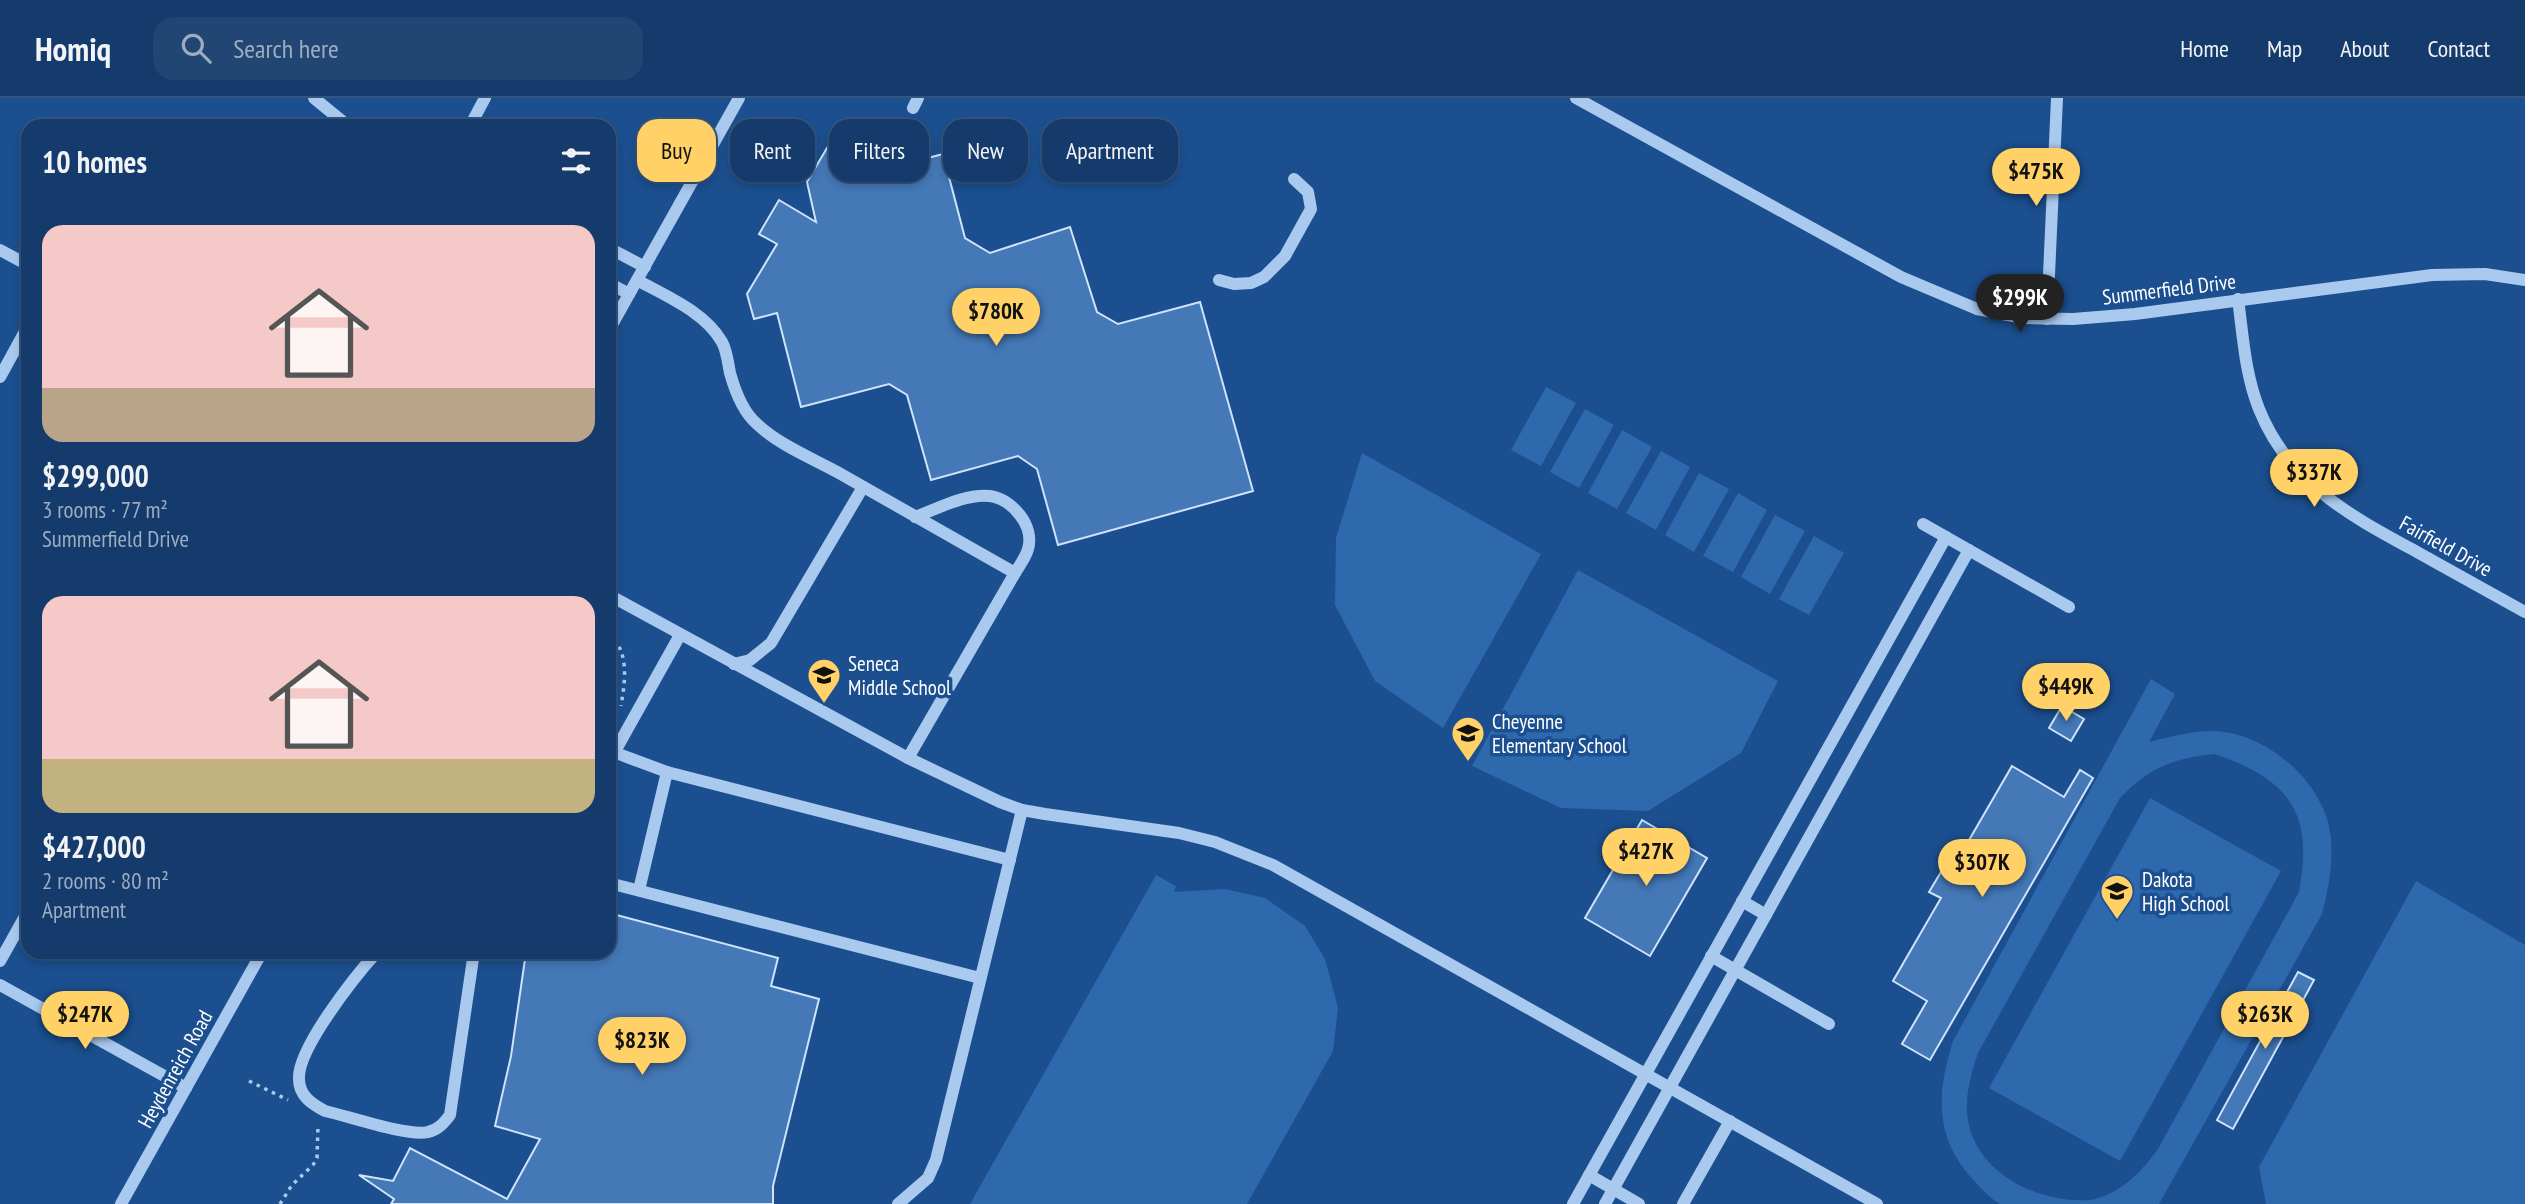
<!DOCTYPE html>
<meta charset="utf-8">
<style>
body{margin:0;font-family:"PT Sans Narrow",sans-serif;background:#214673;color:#f1f3f6;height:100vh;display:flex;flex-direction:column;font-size:26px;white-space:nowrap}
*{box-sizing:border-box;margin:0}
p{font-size:23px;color:#9dadc1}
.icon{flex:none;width:38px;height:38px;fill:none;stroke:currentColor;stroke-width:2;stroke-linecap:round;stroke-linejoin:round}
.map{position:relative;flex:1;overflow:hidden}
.side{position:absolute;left:21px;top:21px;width:595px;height:840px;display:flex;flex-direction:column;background:#143b6b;border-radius:21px;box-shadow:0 4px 10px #0003,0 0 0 2px #33557e}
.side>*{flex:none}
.top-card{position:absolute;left:637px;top:21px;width:665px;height:63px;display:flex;gap:14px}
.price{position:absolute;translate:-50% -60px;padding:0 16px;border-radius:24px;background:#ffd166;color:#111;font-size:23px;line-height:46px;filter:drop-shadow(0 2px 4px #0008)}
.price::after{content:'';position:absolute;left:50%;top:42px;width:21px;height:16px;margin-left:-10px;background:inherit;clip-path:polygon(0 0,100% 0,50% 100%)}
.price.active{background:#222;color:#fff}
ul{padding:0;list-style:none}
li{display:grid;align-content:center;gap:14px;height:371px;padding:0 21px}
li span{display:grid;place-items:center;height:217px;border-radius:21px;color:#555}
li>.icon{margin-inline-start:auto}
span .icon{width:126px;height:126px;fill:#fffc;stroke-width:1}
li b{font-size:30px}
h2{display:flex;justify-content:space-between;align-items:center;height:84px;padding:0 21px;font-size:30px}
.tag{padding:0 24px;border-radius:21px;background:#143b6b;box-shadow:0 4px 10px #0003,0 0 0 2px #33557e;font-size:24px;line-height:63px}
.tag.active{background:#ffd166;color:#111}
header{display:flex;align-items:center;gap:42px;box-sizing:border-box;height:98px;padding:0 35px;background:#143b6b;border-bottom:2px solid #33557e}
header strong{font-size:33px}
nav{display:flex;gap:38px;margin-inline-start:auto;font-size:24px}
.search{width:490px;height:63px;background:#214673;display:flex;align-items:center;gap:18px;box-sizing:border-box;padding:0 24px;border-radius:21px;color:#9dadc1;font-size:26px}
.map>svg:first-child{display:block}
</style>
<header>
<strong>Homiq</strong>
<div class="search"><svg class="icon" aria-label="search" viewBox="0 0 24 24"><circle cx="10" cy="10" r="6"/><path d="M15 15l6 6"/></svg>Search here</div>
<nav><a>Home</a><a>Map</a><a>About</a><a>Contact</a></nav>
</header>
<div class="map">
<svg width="2525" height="1106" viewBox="0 0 2525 1106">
<rect width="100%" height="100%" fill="#1b4f8f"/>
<!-- green -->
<g fill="#2e69ad" fill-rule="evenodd">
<path d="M1546,289L1576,305L1541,368L1511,352Z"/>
<path d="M1585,311L1614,327L1579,390L1550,374Z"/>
<path d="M1622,332L1652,349L1617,411L1588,395Z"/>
<path d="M1661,353L1690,369L1656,432L1626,415Z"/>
<path d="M1362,355L1541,456L1443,630L1375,583L1335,507L1336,440Z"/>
<path d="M1699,375L1729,391L1694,454L1665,437Z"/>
<path d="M1738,395L1767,412L1733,474L1703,458Z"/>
<path d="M1775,417L1805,433L1770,496L1741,479Z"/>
<path d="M1814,438L1844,455L1809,517L1779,501Z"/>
<path d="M1578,472L1778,583L1741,655L1648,713L1561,710L1472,668Z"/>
<path d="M2151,581L2175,596L2149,644C2170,639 2190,633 2213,633C2259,634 2308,671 2325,715C2337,745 2330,786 2322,816L2159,1106H2000C1991,1101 1984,1093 1976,1085C1934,1041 1936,997 1953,943ZM2215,656C2290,682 2314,715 2299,794L2158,1051C2140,1075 2122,1095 2091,1102C2035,1106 1970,1072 1967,1013C1966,992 1972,974 1978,955L2120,700C2148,670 2174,660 2215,656Z"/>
<path d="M2150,700L2281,773L2120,1063L1989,990Z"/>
<path d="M1156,777L1176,788L1174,794L1225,791L1265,800L1305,828L1325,861L1338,910L1333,953L1247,1106H970Z"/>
<path d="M2416,783L2525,847V1106H2266L2259,1069Z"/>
</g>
<!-- building -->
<g fill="#4478b7" stroke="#cfe3fa" stroke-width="2">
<path d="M867,30L878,73L943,56L965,140L990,155L1070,129L1097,214L1118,226L1200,204L1253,393L1058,447L1037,371L1018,358L931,382L907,297L889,286L801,309L777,215L754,221L747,196L777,146L759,136L779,102L816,124L807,84L834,38Z"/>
<path d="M2062,608L2084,621L2071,643L2049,630Z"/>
<path d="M2012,668L2064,699L2080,672L2093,680L1930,962L1902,946L1927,903L1893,883L1941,800L1929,794L1954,752L1961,756Z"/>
<path d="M1642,722L1707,760L1650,858L1585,820Z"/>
<path d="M609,815L778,860L771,888L819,901L773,1088V1106H391L394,1101L359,1077L393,1083L410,1050L507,1101L540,1041L495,1028L511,958L526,854H609Z"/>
<path d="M2298,874L2314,882L2233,1031L2217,1022Z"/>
</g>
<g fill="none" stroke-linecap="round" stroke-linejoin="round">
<!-- path -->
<g stroke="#a9c9ee" stroke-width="3.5" stroke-dasharray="3.5 5" stroke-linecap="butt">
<path d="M609,535C630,555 625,583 621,608"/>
<path d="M249,983L288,1002"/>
<path d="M280,1106L292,1087L313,1067L317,1060L318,1028"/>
</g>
<!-- minor -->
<g stroke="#a9c9ee" stroke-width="12">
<path d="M314,0L348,28"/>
<path d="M1576,0L1901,179L1977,211L2023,220L2073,221L2135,216L2432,177L2485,176L2525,182"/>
<path d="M913,10L918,0"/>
<path d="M470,28L485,0"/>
<path d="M609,150L645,169"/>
<path d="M0,152L28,167"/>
<path d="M637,182C666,198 705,214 722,244C727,253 728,265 730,275C735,293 743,314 757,326C779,347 812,360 839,375C898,408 956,442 1015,475C1019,468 1026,459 1028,451C1035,428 1012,401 990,398C966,395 937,411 915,419"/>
<path d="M1219,182L1234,186L1251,185L1264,179L1285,158L1311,111L1308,94L1294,81"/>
<path d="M609,185L629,196"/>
<path d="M2238,201C2243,238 2245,276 2259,311C2289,386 2351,418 2417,454C2453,474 2489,494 2525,514"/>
<path d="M2047,221L2057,0"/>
<path d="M609,232L739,0"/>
<path d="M0,279L28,228"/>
<path d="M1923,426L2069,509"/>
<path d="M609,497L908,660L1000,704L1022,712L1045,716L1179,735L1215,744L1273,767L1877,1106"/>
<path d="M734,566L750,562L771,545L863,389"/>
<path d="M616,655L667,674L1010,762"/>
<path d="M908,660L1015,475"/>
<path d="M609,664L680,537"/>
<path d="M609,785L980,880"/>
<path d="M639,792L667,674"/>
<path d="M1742,803L1766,817"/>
<path d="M377,854C356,877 297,951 299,981C299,998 312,1006 325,1013C348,1018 408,1039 428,1034C438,1032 444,1025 450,1017L474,854"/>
<path d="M1711,858L1829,926"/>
<path d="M0,863L28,813"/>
<path d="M0,887L186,990"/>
<path d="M1589,1077L1639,1106"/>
<path d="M121,1106L262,854"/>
<path d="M898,1106L928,1080L936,1062L1022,712"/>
<path d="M1573,1106L1946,439"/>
<path d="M1605,1106L1969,452"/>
<path d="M1683,1106L1730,1023"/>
</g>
</g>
<!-- icons -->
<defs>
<symbol id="school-pin" viewBox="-11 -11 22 30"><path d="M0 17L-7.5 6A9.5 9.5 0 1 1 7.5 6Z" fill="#ffd166" stroke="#1b4f8f"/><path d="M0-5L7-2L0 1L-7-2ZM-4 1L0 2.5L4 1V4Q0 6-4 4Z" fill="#111"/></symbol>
</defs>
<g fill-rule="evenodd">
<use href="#school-pin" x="805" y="558" width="38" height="52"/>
<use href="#school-pin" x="1449" y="616" width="38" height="52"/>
<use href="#school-pin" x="2098" y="774" width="38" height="52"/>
</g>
<g text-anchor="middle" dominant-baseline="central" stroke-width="7" stroke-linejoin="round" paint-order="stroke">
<!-- street labels -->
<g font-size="21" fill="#fff" stroke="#1b4f8f">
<text transform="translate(2169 191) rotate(-7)">Summerfield Drive</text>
<text transform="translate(2446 448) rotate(29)">Fairfield Drive</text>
<text transform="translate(175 971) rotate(-61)">Heydenreich Road</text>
</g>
<!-- poi labels -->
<g font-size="21" fill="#fff" stroke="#1b4f8f" text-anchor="start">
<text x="848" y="565">Seneca<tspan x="848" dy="24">Middle School</tspan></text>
<text x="1492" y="623">Cheyenne<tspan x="1492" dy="24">Elementary School</tspan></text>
<text x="2142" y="781">Dakota<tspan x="2142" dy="24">High School</tspan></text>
</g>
</g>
</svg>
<b class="price" style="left:2036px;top:110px">$475K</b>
<b class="price active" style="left:2020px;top:236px">$299K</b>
<b class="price" style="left:996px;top:250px">$780K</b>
<b class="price" style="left:2314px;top:411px">$337K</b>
<b class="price" style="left:2066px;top:625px">$449K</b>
<b class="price" style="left:1646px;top:790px">$427K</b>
<b class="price" style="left:1982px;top:801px">$307K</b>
<b class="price" style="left:85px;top:953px">$247K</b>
<b class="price" style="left:2265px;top:953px">$263K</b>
<b class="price" style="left:642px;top:979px">$823K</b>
<div class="top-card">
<a class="tag active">Buy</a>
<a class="tag">Rent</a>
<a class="tag">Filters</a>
<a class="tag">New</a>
<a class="tag">Apartment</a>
</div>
<section class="side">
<h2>10 homes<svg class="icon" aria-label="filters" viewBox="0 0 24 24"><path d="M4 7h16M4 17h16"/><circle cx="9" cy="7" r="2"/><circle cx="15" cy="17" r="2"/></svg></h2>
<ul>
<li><span style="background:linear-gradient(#f6c9c9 75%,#b9a48a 0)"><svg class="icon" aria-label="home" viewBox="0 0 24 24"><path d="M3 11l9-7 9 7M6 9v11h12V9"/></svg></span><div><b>$299,000</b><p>3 rooms · 77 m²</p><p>Summerfield Drive</p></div></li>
<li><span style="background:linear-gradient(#f6c9c9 75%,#c2b280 0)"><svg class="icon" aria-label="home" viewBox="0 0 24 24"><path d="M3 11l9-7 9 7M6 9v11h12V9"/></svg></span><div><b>$427,000</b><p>2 rooms · 80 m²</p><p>Apartment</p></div></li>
</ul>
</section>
</div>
